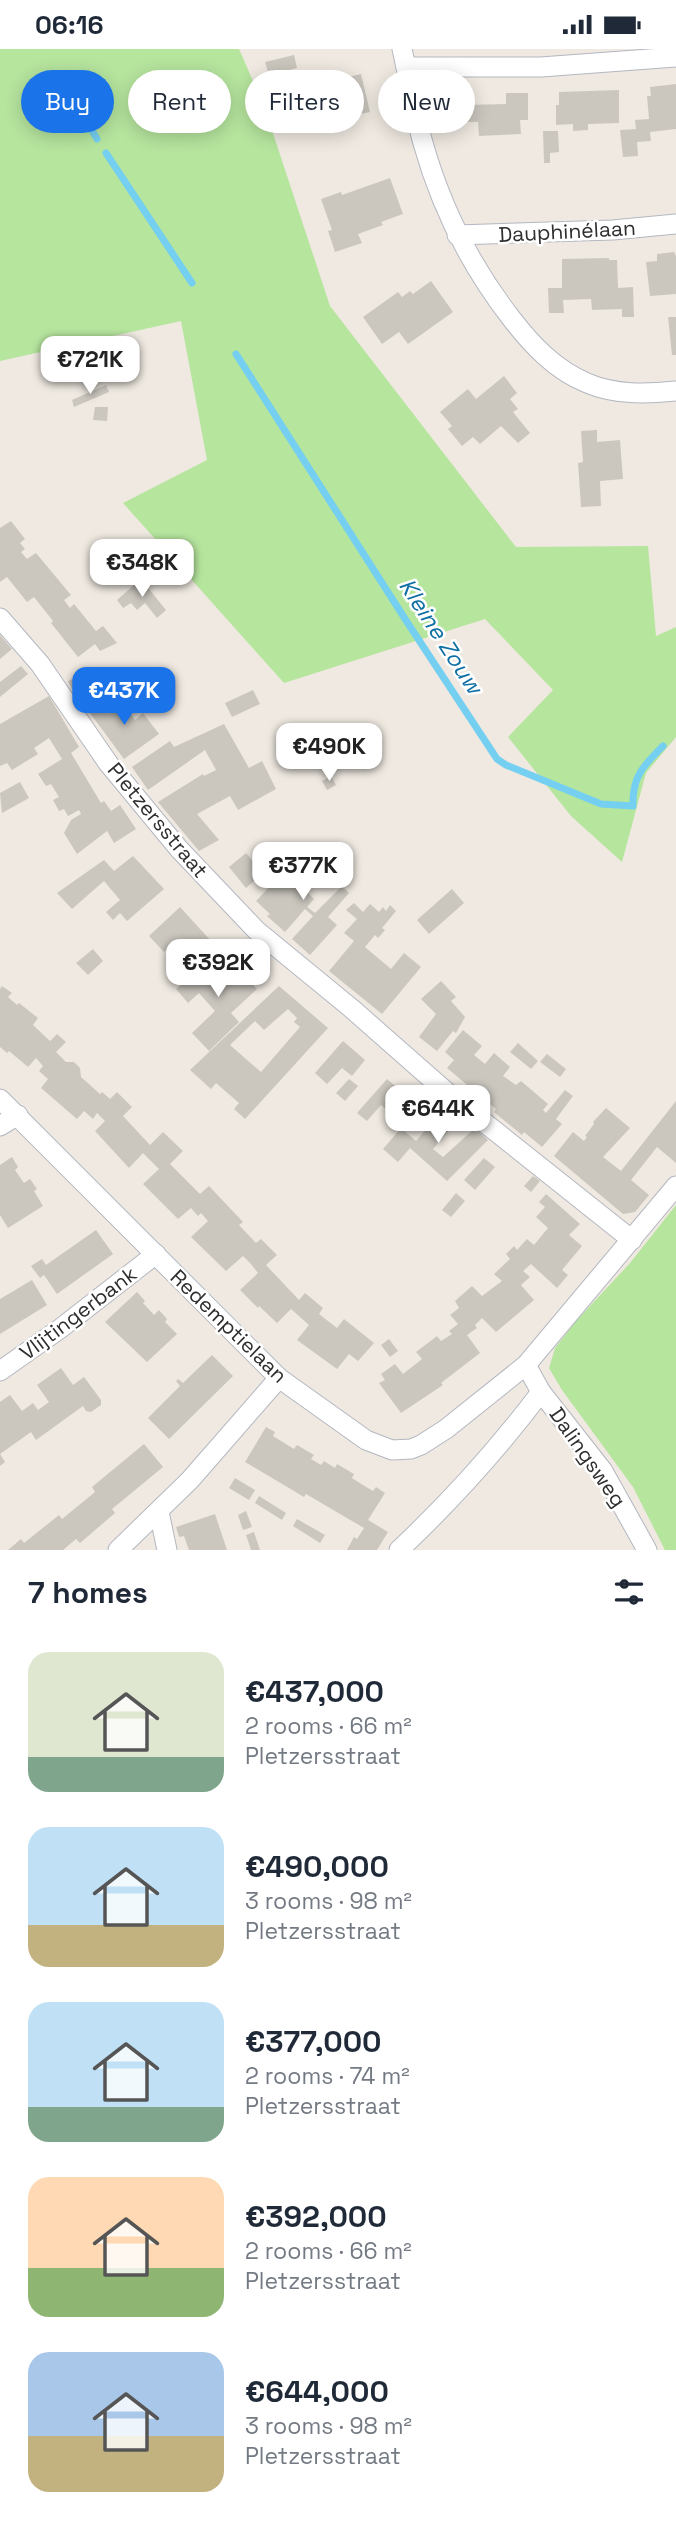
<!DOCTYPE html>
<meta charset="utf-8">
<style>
body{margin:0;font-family:"Space Grotesk",sans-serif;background:#f2f2f3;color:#1f2937;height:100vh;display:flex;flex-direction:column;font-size:26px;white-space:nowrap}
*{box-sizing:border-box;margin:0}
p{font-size:23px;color:#747a83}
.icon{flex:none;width:38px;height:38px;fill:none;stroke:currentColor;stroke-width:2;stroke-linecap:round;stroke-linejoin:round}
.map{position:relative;height:1501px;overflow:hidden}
.sheet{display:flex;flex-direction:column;background:#fff;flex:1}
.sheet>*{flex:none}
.guide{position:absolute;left:21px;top:21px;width:635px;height:63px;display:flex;gap:14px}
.price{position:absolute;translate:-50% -60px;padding:0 16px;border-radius:14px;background:#fff;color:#222;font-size:23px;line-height:46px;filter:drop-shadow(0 2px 4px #0008)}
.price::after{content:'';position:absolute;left:50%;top:42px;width:21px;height:16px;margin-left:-10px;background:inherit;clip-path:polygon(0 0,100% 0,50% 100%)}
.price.selected{background:#1a73e8;color:#fff}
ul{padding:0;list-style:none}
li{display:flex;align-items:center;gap:21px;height:175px;padding:0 28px}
li span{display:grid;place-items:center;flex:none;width:196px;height:140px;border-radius:21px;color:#555}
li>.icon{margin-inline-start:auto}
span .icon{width:84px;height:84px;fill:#fffc;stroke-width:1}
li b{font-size:30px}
h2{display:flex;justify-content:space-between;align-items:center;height:84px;padding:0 28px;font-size:30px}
.tag{padding:0 24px;border-radius:32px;background:#fff;box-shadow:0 4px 18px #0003;font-size:24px;line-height:63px}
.tag.selected{background:#1a73e8;color:#fff}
.status{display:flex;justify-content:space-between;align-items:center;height:49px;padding:0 35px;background:#fff;direction:ltr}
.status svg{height:19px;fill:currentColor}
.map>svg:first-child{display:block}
</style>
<div class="status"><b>06:16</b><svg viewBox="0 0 49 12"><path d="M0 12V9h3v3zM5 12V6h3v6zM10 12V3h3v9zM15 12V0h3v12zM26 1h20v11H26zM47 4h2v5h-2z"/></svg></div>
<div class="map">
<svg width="676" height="1501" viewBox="0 0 676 1501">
<rect width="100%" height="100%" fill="#efe9e1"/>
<!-- green -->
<g fill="#b6e59e">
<path d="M0,0H239L264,57L330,257L516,498L648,497L656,587L676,578V688L646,724L622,813L571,767L508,688L553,641L485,570L284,634L123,454L207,411L181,272L0,312Z"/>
<path d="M676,1156V1501H665L633,1438L562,1341L549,1319L555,1299L577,1271L630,1214Z"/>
</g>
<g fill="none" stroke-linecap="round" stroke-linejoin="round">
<!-- stream -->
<g stroke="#75cff0" stroke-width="7">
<path d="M76,53L97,90"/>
<path d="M106,104L192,234"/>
<path d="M236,305L407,573L497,710L506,716L601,755L633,757C632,728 643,717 663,697"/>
</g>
</g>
<!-- building -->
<g fill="#cbc7bf" fill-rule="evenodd">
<path d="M294,6L297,19L269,26L265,13Z"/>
<path d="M361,25L370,63L294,80L285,42Z"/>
<path d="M676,35V80L650,83L651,92L637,93L638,107L623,108L620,81L636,80L635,71L649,70L647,47H651L650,38Z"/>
<path d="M619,41V74L588,75V81L573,82V75L556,76V56H559V43Z"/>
<path d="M506,44H528V71H520L521,85L479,87L478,73H468L467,56L506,55Z"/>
<path d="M543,82H558L559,103L550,104V114H544Z"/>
<path d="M390,129L403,165L381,173L383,176L358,185L362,194L335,203L328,182L332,181L321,150L341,143L342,146Z"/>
<path d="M674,203L676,207V245L650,247L646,213L657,212V205Z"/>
<path d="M609,209V211H617L618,239L633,238L634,268H622V260L592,261L591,250L563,251L564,264H549L548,239H562V210Z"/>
<path d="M431,232L453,263L408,295L399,283L382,295L363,268L398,243L402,248L410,242L413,245Z"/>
<path d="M668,268H676V306H672Z"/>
<path d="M504,327L517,344L510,350L518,360L513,363L530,384L518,394L501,377L480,395L473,388L462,397L448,380L452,377L440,363L468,340L476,350Z"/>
<path d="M106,336L109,343L74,358L72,351Z"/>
<path d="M95,358H108L107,372L93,371Z"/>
<path d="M597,381V393L620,391L623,430L600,432L601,457L581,458L578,414L583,413L581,382Z"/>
<path d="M11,472L25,490L20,494L25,500L21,503L27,510L36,504L71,546L64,551L70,559L74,555L96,582L103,577L117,594L100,602L95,595L78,608L51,574L53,572L34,548L27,553L7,528L0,533V479Z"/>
<path d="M141,530L166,561L157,569L145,554L137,561L131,554L123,559L117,551Z"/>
<path d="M0,586L12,600L0,610Z"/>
<path d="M21,617L28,625L0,648V633Z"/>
<path d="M97,619L104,632L75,646L68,632Z"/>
<path d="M253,641L260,655L232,668L225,654Z"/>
<path d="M116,645L135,671L143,664L159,685L124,710L90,664Z"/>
<path d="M49,647L79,698L71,704L101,754L104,752L111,762L120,756L136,780L114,794L107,782L77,805L64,784L71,771L81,765L79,761L68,767L64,760L59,762L53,751L59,748L51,735L46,737L38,725L62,710L49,689L34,699L38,705L12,721L7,714L0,717V675Z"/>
<path d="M224,675L249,719L262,712L276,740L238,761L230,747L197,765L219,791L199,802L158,753L203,725L204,727L216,721L205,701L148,741L132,718L170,692L174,698Z"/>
<path d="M331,727L336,736L327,741L322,732Z"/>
<path d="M20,733L29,749L2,764L0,744Z"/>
<path d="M332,798L338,809L335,816L301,837L314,850L307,858L315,864L342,837L349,844L328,868L337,876L310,906L292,890L313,867L305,860L285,883L267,867L270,865L256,852L277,830Z"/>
<path d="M246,804L254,814L264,806L272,816L246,839L229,818Z"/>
<path d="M133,807L164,840L127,872L120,864L113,871L106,863L120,851L104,832L72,860L57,844L104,811L114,822Z"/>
<path d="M452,840L464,854L429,885L417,871Z"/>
<path d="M354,854L363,863L370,855L379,863L383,858L386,862L390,856L396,862L382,879L385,881L378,889L375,886L365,898L391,920L404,904L421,918L382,965L329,922L354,892L344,884L357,870L346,861Z"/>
<path d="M180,858L211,892L187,914L171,897L164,903L149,887Z"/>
<path d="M93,900L103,912L88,926L76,914Z"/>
<path d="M226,907L257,940L231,964L239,973L209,1002L192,984L215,962L199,944L188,954L176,940L198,920L205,927Z"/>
<path d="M441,932L456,948L451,952L465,968L456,984L453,982L437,1002L419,988L436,965L421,950Z"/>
<path d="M2,937L12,944L8,948L17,956L19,954L38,969L33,976L50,992L57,985L66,993L56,1003L66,1013H74L80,1019L81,1028L100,1045L102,1043L110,1050L117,1043L132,1058L123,1067L150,1096L163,1083L183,1102L170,1115L200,1145L209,1137L243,1173L239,1176L256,1194L261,1190L277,1206L266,1216L299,1251L305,1244L323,1259L319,1265L337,1279L344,1270L374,1294L358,1312L349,1305L337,1320L297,1291L309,1276L291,1260L277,1274L259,1257L258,1259L240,1241L258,1224L251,1215L243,1207L226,1222L191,1188L208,1172L201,1164L198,1167L191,1159L178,1170L143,1135L159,1120L143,1104L129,1119L95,1082L105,1072L97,1064L93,1070L84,1062L77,1070L41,1039L48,1030L39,1022L43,1017L36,1009L28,1018L9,1002L7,1004L0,998V940Z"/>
<path d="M279,937L328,979L245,1070L234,1060L239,1054L216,1034L211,1040L190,1021ZM288,960L297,969L294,973L300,978L261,1023L230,996L255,972L264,981Z"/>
<path d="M463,981L482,997L474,1006L485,1015L494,1004L510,1018L503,1027L516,1036L521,1032L548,1055L543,1061L546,1064L565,1041L573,1047L556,1070L562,1075L542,1098L524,1083L522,1086L494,1063L496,1060L447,1019L454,1011L445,1003Z"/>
<path d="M343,992L365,1011L352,1027L342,1019L327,1035L315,1024Z"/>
<path d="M518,994L538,1012L531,1020L510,1003Z"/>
<path d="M547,1005L566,1020L560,1028L540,1013Z"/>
<path d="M349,1030L358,1037L345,1052L336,1044Z"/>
<path d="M387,1030L412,1051L397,1070L381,1056L367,1072L357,1064Z"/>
<path d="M676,1052V1114L657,1098L631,1131L649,1146L635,1163L623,1165L554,1107L573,1083L584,1092L587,1088L585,1087L594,1075L593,1073L606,1059L630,1079L603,1108L621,1122Z"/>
<path d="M447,1056L461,1067L433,1100L443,1108L475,1079L488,1091L447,1132L410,1099L398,1113L383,1100L401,1079L416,1092Z"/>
<path d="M12,1108L18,1118L15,1121L24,1134L30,1130L37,1140L34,1142L43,1157L8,1179L0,1166V1116Z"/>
<path d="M484,1109L495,1118L475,1141L464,1131Z"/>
<path d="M533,1127L540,1132L531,1143L524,1137Z"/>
<path d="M456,1144L465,1152L451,1168L442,1161Z"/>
<path d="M546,1145L580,1175L569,1186L582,1197L562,1221L568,1226L557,1239L531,1215L523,1222L530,1228L521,1236L534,1251L496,1283L482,1269L475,1276L477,1279L467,1286L480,1304L441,1334L443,1336L401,1364L379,1334L385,1331L381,1325L395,1315L403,1325L422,1310L416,1303L437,1287L441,1292L452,1285L449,1282L458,1275L450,1266L459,1259L455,1252L472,1237L482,1247L502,1232L494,1225L510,1210L506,1205L514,1197L517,1201L527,1190L534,1196L548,1179L536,1168L545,1158L539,1153Z"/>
<path d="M96,1181L113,1205L57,1245L44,1226L40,1229L31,1217L42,1210L46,1216Z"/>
<path d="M32,1231L47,1256L0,1285V1250Z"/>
<path d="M137,1243L145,1252L143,1254L154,1266L159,1261L167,1270L165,1273L177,1285L147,1313L105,1273Z"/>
<path d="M389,1290L398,1302L390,1308L381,1296Z"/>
<path d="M212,1306L233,1327L169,1390L148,1369L180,1337L176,1332L178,1330L183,1334Z"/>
<path d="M61,1319L73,1336L84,1328L101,1351V1356L91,1363L86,1362L83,1357L36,1391L31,1383L0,1405L5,1413L0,1417V1353L10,1346L22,1362L33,1354L38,1361L49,1353L37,1336Z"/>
<path d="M266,1378L275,1383L273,1387L294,1400L297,1396L314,1406L311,1410L321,1416L324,1412L335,1419L337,1415L354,1425L352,1429L363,1436L373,1442L376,1438L385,1444L368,1471L388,1483L377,1501H347L354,1488L357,1490L364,1479L306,1445L304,1448L245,1413Z"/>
<path d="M144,1395L163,1418L112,1460L115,1464L80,1494L76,1490L63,1501H8L21,1490L24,1494L59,1466L62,1470L95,1443L92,1438Z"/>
<path d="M235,1429L255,1441L249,1451L229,1439Z"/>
<path d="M259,1447L286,1464L282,1471L255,1454Z"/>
<path d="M246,1462L252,1478L243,1481L238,1466Z"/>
<path d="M215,1465L227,1501H189L184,1487L179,1488L176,1478Z"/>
<path d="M297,1470L325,1486L320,1494L293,1477Z"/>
<path d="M254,1483L260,1501H251L246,1486Z"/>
</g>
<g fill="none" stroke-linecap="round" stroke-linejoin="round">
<defs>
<g id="street">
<path d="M402,0C409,31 414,63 423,94C441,158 470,216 511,269C531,295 555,321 587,334C615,346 646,345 676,342"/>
<path d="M406,18H541L676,8"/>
<path d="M457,186L613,181L676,175"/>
<path d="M0,569L40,615L108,714L179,800L256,881L351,959L451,1047L632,1191"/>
<path d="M0,1050L279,1329L366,1391L392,1401L411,1400L421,1396L446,1380L526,1316L676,1137"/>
<path d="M0,1077L18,1066"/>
<path d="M526,1316L541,1343L603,1422L647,1501"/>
<path d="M0,1322L61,1279L156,1205"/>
<path d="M159,1463L167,1501"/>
<path d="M118,1501L190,1431L279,1329"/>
<path d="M399,1501C451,1452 498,1400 541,1343"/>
</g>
</defs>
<!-- street casing -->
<use href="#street" stroke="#b4b7c1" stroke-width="21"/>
<!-- street -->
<use href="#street" stroke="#fff" stroke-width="19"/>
</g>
<g text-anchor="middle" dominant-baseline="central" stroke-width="5" stroke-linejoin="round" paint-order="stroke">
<!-- street labels -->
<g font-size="21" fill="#2e2e2e" stroke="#fff">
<text transform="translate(567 182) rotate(-3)">Dauphinélaan</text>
<text transform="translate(158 771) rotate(50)">Pletzersstraat</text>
<text transform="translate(78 1264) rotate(-37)">Vlijtingerbank</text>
<text transform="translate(229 1277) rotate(44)">Redemptielaan</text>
<text transform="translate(588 1408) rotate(55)">Dalingsweg</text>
</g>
<!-- water labels -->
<g font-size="23" font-style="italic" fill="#0d6fa3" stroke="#fff">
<text transform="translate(441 587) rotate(57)">Kleine Zouw</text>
</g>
</g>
</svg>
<b class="price" style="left:90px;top:347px">€721K</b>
<b class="price" style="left:142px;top:550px">€348K</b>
<b class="price selected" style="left:124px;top:678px">€437K</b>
<b class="price" style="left:329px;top:734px">€490K</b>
<b class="price" style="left:303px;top:853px">€377K</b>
<b class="price" style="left:218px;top:950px">€392K</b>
<b class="price" style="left:438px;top:1096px">€644K</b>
<div class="guide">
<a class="tag selected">Buy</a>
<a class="tag">Rent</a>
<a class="tag">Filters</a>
<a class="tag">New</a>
</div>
</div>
<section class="sheet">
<h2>7 homes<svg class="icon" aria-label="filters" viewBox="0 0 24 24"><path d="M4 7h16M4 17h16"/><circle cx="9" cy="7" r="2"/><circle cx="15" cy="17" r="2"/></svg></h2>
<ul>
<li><span style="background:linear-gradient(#dfe7d0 75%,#7fa58c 0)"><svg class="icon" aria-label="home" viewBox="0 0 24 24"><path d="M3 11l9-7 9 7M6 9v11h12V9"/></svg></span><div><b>€437,000</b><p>2 rooms · 66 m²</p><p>Pletzersstraat</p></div></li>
<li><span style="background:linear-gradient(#bfe0f5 70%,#c2b280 0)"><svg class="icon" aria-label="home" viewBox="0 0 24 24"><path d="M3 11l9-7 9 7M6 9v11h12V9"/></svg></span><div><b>€490,000</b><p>3 rooms · 98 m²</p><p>Pletzersstraat</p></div></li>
<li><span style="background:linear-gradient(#bfe0f5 75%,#7fa58c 0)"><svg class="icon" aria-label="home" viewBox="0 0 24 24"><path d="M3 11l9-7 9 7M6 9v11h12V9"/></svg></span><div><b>€377,000</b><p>2 rooms · 74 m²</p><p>Pletzersstraat</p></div></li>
<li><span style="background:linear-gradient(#ffd9b3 65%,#8fb573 0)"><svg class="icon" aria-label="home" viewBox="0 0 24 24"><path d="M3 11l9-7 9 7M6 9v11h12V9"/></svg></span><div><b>€392,000</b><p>2 rooms · 66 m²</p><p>Pletzersstraat</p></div></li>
<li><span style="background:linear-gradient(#a9c7e8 60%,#c2b280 0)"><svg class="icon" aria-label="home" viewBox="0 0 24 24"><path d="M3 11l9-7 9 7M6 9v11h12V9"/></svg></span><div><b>€644,000</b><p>3 rooms · 98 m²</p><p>Pletzersstraat</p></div></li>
</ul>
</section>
